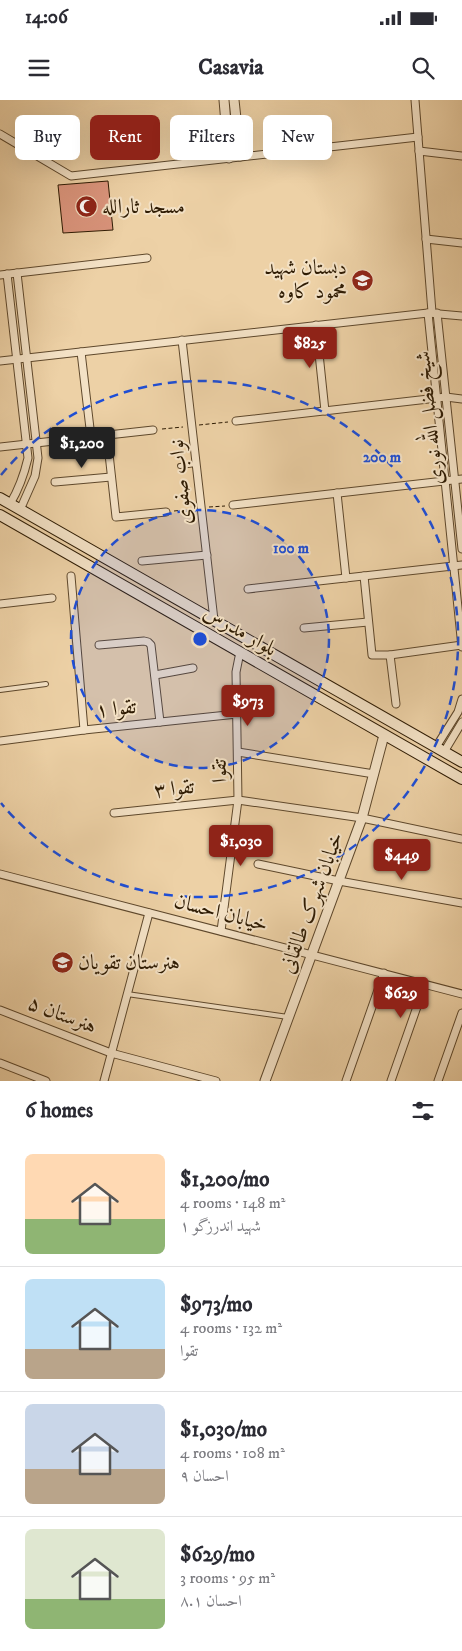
<!DOCTYPE html>
<meta charset="utf-8">
<style>
body{margin:0;font-family:"IM FELL DW Pica",Amiri,serif;background:#f7f7f7;color:#2b2b33;height:100vh;display:flex;flex-direction:column;font-size:19px;white-space:nowrap}
*{box-sizing:border-box;margin:0}
p{font-size:16px;color:#7c7c81}
.icon{flex:none;width:28px;height:28px;fill:none;stroke:currentColor;stroke-width:2;stroke-linecap:round;stroke-linejoin:round}
.map{position:relative;height:981px;overflow:hidden}
.panel{display:flex;flex-direction:column;background:#fff;flex:1}
.panel>*{flex:none}
.banner{position:absolute;left:15px;top:15px;width:432px;height:45px;display:flex;gap:10px}
.price{position:absolute;translate:-50% -42px;padding:0 11px;border-radius:5px;background:#8f2418;color:#fff;font-size:16px;line-height:32px;filter:drop-shadow(0 1px 2px #0008)}
.price::after{content:'';position:absolute;left:50%;top:30px;width:15px;height:11px;margin-left:-8px;background:inherit;clip-path:polygon(0 0,100% 0,50% 100%)}
.price.active{background:#222;color:#fff}
ul{padding:0;list-style:none}
li{display:flex;align-items:center;gap:15px;height:125px;padding:0 25px}
li+li{border-top:1px solid #e1e1e2}
li span{display:grid;place-items:center;flex:none;width:140px;height:100px;border-radius:8px;color:#555}
li>.icon{margin-inline-start:auto}
span .icon{width:60px;height:60px;fill:#fffc;stroke-width:1}
li b{font-size:21px}
h2{display:flex;justify-content:space-between;align-items:center;height:60px;padding:0 25px;font-size:21px}
.tag{padding:0 18px;border-radius:8px;background:#fff;box-shadow:0 5px 20px #0002;font-size:18px;line-height:45px}
.tag.active{background:#8f2418;color:#fff}
.status{display:flex;justify-content:space-between;align-items:center;height:35px;padding:0 25px;background:#fff;direction:ltr}
.status svg{height:14px;fill:currentColor}
header{display:flex;justify-content:space-between;align-items:center;height:65px;padding:0 25px;background:#fff;font-size:22px;font-weight:800}
.map>svg:first-child{display:block}
</style>
<div class="status"><b>14:06</b><svg viewBox="0 0 49 12"><path d="M0 12V9h3v3zM5 12V6h3v6zM10 12V3h3v9zM15 12V0h3v12zM26 1h20v11H26zM47 4h2v5h-2z"/></svg></div>
<header><svg class="icon" aria-label="menu" viewBox="0 0 24 24"><path d="M4 6h16M4 12h16M4 18h16"/></svg>Casavia<svg class="icon" aria-label="search" viewBox="0 0 24 24"><circle cx="10" cy="10" r="6"/><path d="M15 15l6 6"/></svg></header>
<div class="map">
<svg width="462" height="981" viewBox="0 0 462 981">
<rect width="100%" height="100%" fill="#edd1a6"/>
<filter id="stains"><feTurbulence type="fractalNoise" baseFrequency=".004" numOctaves="4"/><feColorMatrix values="0 0 0 0 .2 0 0 0 0 .09 0 0 0 0 .02 0 0 0 .5 -.17"/></filter>
<radialGradient id="worn" r=".72"><stop offset=".6" stop-color="#630" stop-opacity="0"/><stop offset="1" stop-color="#630" stop-opacity=".3"/></radialGradient>
<!-- building -->
<path fill="#db957d" stroke="#2e1b03" d="M108,81L113,130L63,133L58,85Z"/>
<g fill="none" stroke-linecap="round" stroke-linejoin="round">
<defs>
<g id="service">
<path d="M180,366L196,364"/>
<path d="M0,590L46,584"/>
<path d="M127,894L288,917"/>
</g>
<g id="minor">
<path d="M415,0L432,212"/>
<path d="M0,34L71,76L418,37"/>
<path d="M419,51L462,56"/>
<path d="M426,139L462,143"/>
<path d="M17,173L38,358L35,376L20,410"/>
<path d="M7,174L28,358C24,375 19,389 10,404"/>
<path d="M0,175L147,158"/>
<path d="M428,213L462,547"/>
<path d="M437,213L462,449"/>
<path d="M316,225L325,311"/>
<path d="M182,240L214,520"/>
<path d="M81,252L91,337"/>
<path d="M0,261L428,213L462,216"/>
<path d="M236,321L446,297L462,299"/>
<path d="M107,336L116,417L166,412"/>
<path d="M0,347L153,330"/>
<path d="M55,382L111,377"/>
<path d="M337,393L346,478"/>
<path d="M233,405L462,379"/>
<path d="M142,461L207,455"/>
<path d="M71,476L84,630"/>
<path d="M364,476L372,555H390L462,545"/>
<path d="M248,489L462,465"/>
<path d="M0,504L52,498"/>
<path d="M304,528L368,522"/>
<path d="M99,545L144,541L148,542L151,545L160,622"/>
<path d="M390,555L396,604"/>
<path d="M155,575L193,568"/>
<path d="M0,641L84,630L237,614"/>
<path d="M436,647L458,612L462,599"/>
<path d="M238,652L374,674"/>
<path d="M444,652L462,622"/>
<path d="M114,713L238,700L362,718L462,739"/>
<path d="M258,764L339,781L462,803"/>
<path d="M0,774L462,894"/>
<path d="M221,831L238,700L236,572L240,552"/>
<path d="M0,910L111,953L216,981"/>
<path d="M0,963L46,981"/>
<path d="M104,981L149,813"/>
<path d="M346,981L384,873"/>
<path d="M391,981L425,884"/>
<path d="M438,981L462,913"/>
</g>
<g id="tertiary">
<path d="M224,0L229,58"/>
<path d="M234,0L240,56"/>
<path d="M265,981L362,718L384,635"/>
</g>
<g id="secondary">
<path d="M0,398L462,662"/>
<path d="M0,415L462,679"/>
</g>
</defs>
<!-- service casing -->
<use href="#service" stroke="#5e482c" stroke-width="6"/>
<!-- minor casing -->
<use href="#minor" stroke="#5e482c" stroke-width="9"/>
<!-- tertiary casing -->
<use href="#tertiary" stroke="#5e482c" stroke-width="11"/>
<!-- secondary casing -->
<use href="#secondary" stroke="#2e1b03" stroke-width="12"/>
<!-- path -->
<g stroke="#2e1b03" stroke-width="1" stroke-dasharray="4 2.5" stroke-linecap="butt">
<path d="M199,325L228,322"/>
<path d="M162,329L183,327"/>
<path d="M209,407L225,406"/>
<path d="M174,411L193,409"/>
</g>
<!-- service -->
<use href="#service" stroke="#f3e1c5" stroke-width="4"/>
<!-- minor -->
<use href="#minor" stroke="#f3e1c5" stroke-width="7"/>
<!-- tertiary -->
<use href="#tertiary" stroke="#f3e1c5" stroke-width="9"/>
<!-- secondary -->
<use href="#secondary" stroke="#f3e1c5" stroke-width="10"/>
</g>
<!-- distance rings -->
<circle cx="200" cy="539" r="129" fill="#1d4ed8" fill-opacity=".12"/>
<g fill="none" stroke="#1d4ed8" stroke-width="2.5" stroke-dasharray="9 6">
<circle cx="200" cy="539" r="129"/>
<path d="M1 375A258 258 0 1 1 1 703"/>
</g>
<!-- icons -->
<defs>
<symbol id="mosque-disc" viewBox="-11 -11 22 22"><circle r="9.5" fill="#8f2418" stroke="#f3e1c5"/><path d="M3.5-4.9A6 6 0 1 0 3.5 4.9A5 5 0 1 1 3.5-4.9Z" fill="#fff"/></symbol>
<symbol id="school-disc" viewBox="-11 -11 22 22"><circle r="9.5" fill="#8f2418" stroke="#f3e1c5"/><path d="M0-5L7-2L0 1L-7-2ZM-4 1L0 2.5L4 1V4Q0 6-4 4Z" fill="#fff"/></symbol>
</defs>
<g fill-rule="evenodd">
<use href="#mosque-disc" x="74" y="94" width="25" height="25"/>
<use href="#school-disc" x="350" y="168" width="25" height="25"/>
<use href="#school-disc" x="50" y="850" width="25" height="25"/>
</g>
<g text-anchor="middle" dominant-baseline="central" stroke-width="4" stroke-linejoin="round" paint-order="stroke">
<!-- poi labels -->
<g font-size="21" fill="#2e1b03" stroke="#f3e1c5" text-anchor="start">
<text x="102" y="107">مسجد ثارالله</text>
<text x="347" y="168" text-anchor="end">دبستان شهید<tspan x="347" dy="24">محمود کاوه</tspan></text>
<text x="78" y="863">هنرستان تقویان</text>
</g>
<!-- street labels -->
<g font-size="21" fill="#2e1b03" stroke="#f3e1c5">
<text transform="translate(430 318) rotate(-96)">شیخ فضل الله نوری</text>
<text transform="translate(181 382) rotate(-96)">نواب صفوی</text>
<text transform="translate(240 531) rotate(30)">بلوار مدرس</text>
<text transform="translate(116 609) rotate(-6)">تقوا ۱</text>
<text transform="translate(220 671) rotate(-91)">تقوا</text>
<text transform="translate(174 689) rotate(-6)">تقوا ۳</text>
<text transform="translate(312 803) rotate(-70)">خیابان شهرک طالقانی</text>
<text transform="translate(221 813) rotate(15)">خیابان احسان</text>
<text transform="translate(62 915) rotate(21)">هنرستان ۵</text>
</g>
</g>
<circle cx="200" cy="539" r="8" fill="#1d4ed8" stroke="#f3e1c5" stroke-width="2.5"/>
<g font-size="15" text-anchor="middle" font-weight="bold" fill="#1d4ed8" stroke="#f3e1c5" stroke-width="4" stroke-linejoin="round" paint-order="stroke">
<text x="382" y="362">200 m</text>
<text x="291" y="453">100 m</text>
</g>
<rect width="100%" height="100%" filter="url(#stains)"/>
<rect width="100%" height="100%" fill="url(#worn)"/>
</svg>
<b class="price" style="left:310px;top:269px">$825</b>
<b class="price active" style="left:82px;top:369px">$1,200</b>
<b class="price" style="left:248px;top:627px">$973</b>
<b class="price" style="left:241px;top:767px">$1,030</b>
<b class="price" style="left:402px;top:781px">$449</b>
<b class="price" style="left:401px;top:919px">$629</b>
<div class="banner">
<a class="tag">Buy</a>
<a class="tag active">Rent</a>
<a class="tag">Filters</a>
<a class="tag">New</a>
</div>
</div>
<section class="panel">
<h2>6 homes<svg class="icon" aria-label="filters" viewBox="0 0 24 24"><path d="M4 7h16M4 17h16"/><circle cx="9" cy="7" r="2"/><circle cx="15" cy="17" r="2"/></svg></h2>
<ul>
<li><span style="background:linear-gradient(#ffd9b3 65%,#8fb573 0)"><svg class="icon" aria-label="home" viewBox="0 0 24 24"><path d="M3 11l9-7 9 7M6 9v11h12V9"/></svg></span><div><b>$1,200/mo</b><p>4 rooms · 148 m²</p><p>شهید اندرزگو ۱</p></div></li>
<li><span style="background:linear-gradient(#bfe0f5 70%,#b9a48a 0)"><svg class="icon" aria-label="home" viewBox="0 0 24 24"><path d="M3 11l9-7 9 7M6 9v11h12V9"/></svg></span><div><b>$973/mo</b><p>4 rooms · 132 m²</p><p>تقوا</p></div></li>
<li><span style="background:linear-gradient(#c9d6e8 65%,#b9a48a 0)"><svg class="icon" aria-label="home" viewBox="0 0 24 24"><path d="M3 11l9-7 9 7M6 9v11h12V9"/></svg></span><div><b>$1,030/mo</b><p>4 rooms · 108 m²</p><p>احسان ۹</p></div></li>
<li><span style="background:linear-gradient(#dfe7d0 70%,#8fb573 0)"><svg class="icon" aria-label="home" viewBox="0 0 24 24"><path d="M3 11l9-7 9 7M6 9v11h12V9"/></svg></span><div><b>$629/mo</b><p>3 rooms · 95 m²</p><p>احسان ۸.۱</p></div></li>
</ul>
</section>
